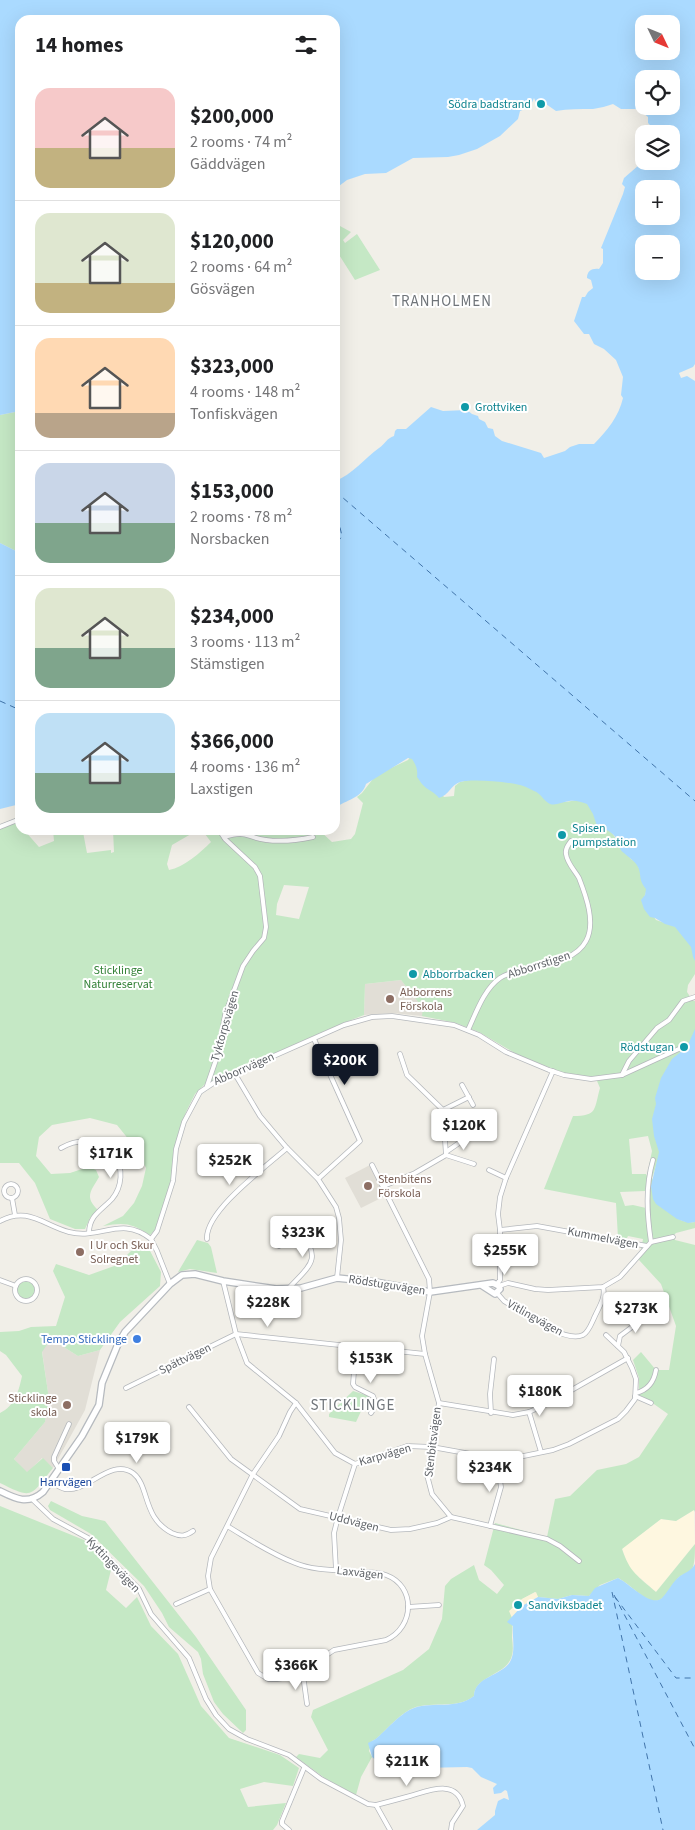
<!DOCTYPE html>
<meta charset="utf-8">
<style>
body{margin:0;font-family:"Source Sans 3",sans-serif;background:#f2f2f2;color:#202124;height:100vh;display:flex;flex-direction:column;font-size:19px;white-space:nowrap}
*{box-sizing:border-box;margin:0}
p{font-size:16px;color:#757577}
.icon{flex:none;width:28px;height:28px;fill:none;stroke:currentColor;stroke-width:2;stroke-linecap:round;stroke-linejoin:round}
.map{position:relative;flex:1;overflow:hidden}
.panel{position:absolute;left:15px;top:15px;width:325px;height:820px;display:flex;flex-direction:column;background:#fff;border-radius:15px;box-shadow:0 5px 20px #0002}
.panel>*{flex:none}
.needle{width:32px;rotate:133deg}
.controls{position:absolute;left:635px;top:15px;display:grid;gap:10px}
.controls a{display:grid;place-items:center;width:45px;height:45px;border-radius:10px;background:#fff;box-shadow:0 5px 20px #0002;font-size:25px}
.price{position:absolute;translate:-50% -42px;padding:0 11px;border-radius:5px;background:#fff;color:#222;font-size:16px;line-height:32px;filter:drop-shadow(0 1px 2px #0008)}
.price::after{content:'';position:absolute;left:50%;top:30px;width:15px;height:11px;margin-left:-8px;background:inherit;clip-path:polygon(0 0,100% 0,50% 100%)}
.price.active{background:#111827;color:#fff}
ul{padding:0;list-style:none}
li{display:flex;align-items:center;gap:15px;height:125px;padding:0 20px}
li+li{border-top:1px solid #e0e0e0}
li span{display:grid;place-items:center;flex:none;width:140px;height:100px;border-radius:15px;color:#555}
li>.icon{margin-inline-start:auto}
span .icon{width:60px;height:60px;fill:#fffc;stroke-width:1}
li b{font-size:21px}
h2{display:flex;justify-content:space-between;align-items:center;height:60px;padding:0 20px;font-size:21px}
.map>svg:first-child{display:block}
</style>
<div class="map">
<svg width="695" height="1830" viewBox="0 0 695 1830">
<rect width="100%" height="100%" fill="#f1efe8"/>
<!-- commercial -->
<path fill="#fef7e0" d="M694,1510L695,1544L656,1592L631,1570L627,1564L622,1548L661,1519L676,1521Z"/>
<!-- education -->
<g fill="#e1ded6">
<path d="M401,980L431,1017L393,1013L364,1015L365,984Z"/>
<path d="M370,1165L385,1196L361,1208L345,1178Z"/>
<path d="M51,1339L78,1356L100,1350L85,1410L53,1468L42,1458L27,1473L14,1459L45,1422L49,1399L42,1351Z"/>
</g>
<!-- green -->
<g fill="#c5e8c5" fill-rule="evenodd">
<path d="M340,226L351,232L343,240L345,243L357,234L380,270L355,280L336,250L340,246L335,241V230Z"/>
<path d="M20,411V553L0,543V415Z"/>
<path d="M411,756L444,797L454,796L455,786L460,782L474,779L523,783L565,802L578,800L590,804L602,827L609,829L631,859L637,863L647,889L643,901L656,920L677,927L692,945L695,958V974L688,985L687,992L693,1001H695V1034L659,1145V1157L652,1178C660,1197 669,1225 695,1222V1228L676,1233L674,1235L675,1240L695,1245V1512L694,1510L676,1521L661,1519L622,1549C630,1573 638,1576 656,1592L695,1544C695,1551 695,1561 693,1567C690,1574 683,1573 678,1578C672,1585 665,1602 654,1601C643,1600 629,1583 618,1578L600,1585L589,1596L572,1595L558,1599L538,1597L535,1592L522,1599L512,1618C513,1626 512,1631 512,1638C513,1646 514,1655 509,1662C501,1675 474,1678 474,1696C455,1711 429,1699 409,1710C397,1717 386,1730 376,1739L372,1741L369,1751L372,1757L361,1777L356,1795L326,1779L296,1757L299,1754L320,1758L328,1750L311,1717L313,1710L403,1670L429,1649L442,1619L445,1586L451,1579L474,1565L479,1580L497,1594L504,1585L491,1570L484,1565L495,1523L547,1537L555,1499L570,1496L597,1470L626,1464L639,1457L668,1414L644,1397L639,1396V1378L633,1360L641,1352L656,1370H669L676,1326L661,1284L639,1260L643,1239L628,1236L626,1240L618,1238L616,1203L544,1189L573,1116C598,1116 594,1109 600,1088L597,1081V1078L594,1079L569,1075L520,1056L479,1032L456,1023L422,1016L423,1008L401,980L365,984L364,1015L341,1024L205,1084L195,1094L186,1112L178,1134L171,1183L155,1230L150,1235C131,1223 125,1222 103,1226L123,1216L134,1203L142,1186L146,1168L138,1151L117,1125L90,1118L52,1125L39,1137L36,1156L51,1174L70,1173L88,1167L96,1170L99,1177C91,1191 84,1197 98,1210L90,1218L85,1229H75L50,1219L35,1183L19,1163H0V825L20,816L19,828L20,830H24L39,847L54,841L53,830H81L83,832L87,853L111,850V853L114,852L113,830H319L332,842L351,839L355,834L363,803L357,797L362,793L376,775L408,760ZM191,834H205L211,842C200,853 184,867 169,870L167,864L172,845ZM284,885L309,887L299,919L276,915L277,904ZM648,1136L652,1151L647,1176L646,1174H632L629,1139ZM646,1187V1208L633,1205L625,1206L620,1192L645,1191Z"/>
<path d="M197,1240L208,1243L211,1247L217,1273L190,1269L178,1272Z"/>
<path d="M139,1243L149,1249L161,1272L160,1286L120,1322L100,1350L78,1356L51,1339L42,1352L49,1399L45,1422L14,1459L27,1472L43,1458L53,1468C30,1496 34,1500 0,1483V1413C15,1406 19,1390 22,1376L6,1355L0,1351V1332L19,1331L31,1327L56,1326L65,1297L53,1271L56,1264L89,1275L117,1265Z"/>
<circle cx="26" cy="1290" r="9"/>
<path d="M353,1391L369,1396L371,1405L363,1407L356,1422L329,1417V1414Z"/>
<path d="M51,1501L82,1516L105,1521L196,1637L246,1710V1730L243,1733L223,1714L214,1702L203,1674L201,1659L198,1652L169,1627L162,1613L144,1586L91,1534L50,1510L48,1506Z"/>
<path d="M0,1506L84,1540L111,1570L106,1590L126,1608L137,1597L151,1626L178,1654L201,1706L229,1738L280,1755L299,1768L293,1786L264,1782L240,1789L248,1807L286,1803L277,1825L273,1830H0Z"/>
</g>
<!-- sand -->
<path fill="#fbf3d9" d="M536,1592L538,1597L522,1606L512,1618L509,1611L522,1599Z"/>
<!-- water -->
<g fill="#aadaff" fill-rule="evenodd">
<path d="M0,0H695V364L693,367L679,373L681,378L687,376L695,381V961L693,957L691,947L675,927L665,924L655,918L650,917L644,909L641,900L645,895L646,889C638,879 642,876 638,867C635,861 628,857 624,853C619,850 619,844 617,839C613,833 604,827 597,826L593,814L587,804C581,802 576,800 569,801C562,802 556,806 550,804C544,801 543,797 539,794C536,791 531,790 528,788C518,782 471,778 460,782C451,785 449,795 439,798C435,792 427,790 422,784C420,782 419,779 417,777C418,770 416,765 412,759L408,758L366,784C362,798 346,800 335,808V481C352,475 365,458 379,448C385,444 387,438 394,436L395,431L397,429H406L431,407L443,411L467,410L472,414L478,416L479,419L485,422L488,428L493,429L495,436L502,441L541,453L544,458L565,451L570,447L579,444H594C607,431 619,416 623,398L621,395L623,377L616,360L604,349L594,344L589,334H584L574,321L582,297H585L588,292L593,288L591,280L587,278C587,271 592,268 599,269L603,263V249L601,248L623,194L625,187L622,184L624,178L639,165L638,156H641L643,139L644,138V161H671V134H649L652,131L651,126L648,123V117L638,109H621L613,104C607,106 600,108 593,109C580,109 568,109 556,111L543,102L538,101L537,105L534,98L530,107L520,111L518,119L500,136L477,149L459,155L448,157L413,158L386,173L365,174L347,180L335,189V20H20V411L0,415ZM644,24H671V51H644ZM644,79H671V106H644ZM644,189H671V216H644ZM644,244H671V271H644Z"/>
<path d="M0,543L20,553V804L0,809Z"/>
<path d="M695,1029V1222L688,1223L677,1219L656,1204L653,1199L651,1186L659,1152L654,1136L652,1119L656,1104L655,1098L661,1078L672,1059L687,1047Z"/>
<path d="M695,1564V1830H477L495,1815V1811L498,1801L504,1798L509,1800L507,1791L505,1790L501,1793L494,1794L493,1788L497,1784L481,1777L472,1768L467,1767L421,1768L386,1758L384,1762H378L372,1757L368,1743C371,1741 375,1740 378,1737C387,1729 402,1712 414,1708C434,1701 456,1710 474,1696C474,1677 501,1676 510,1662C516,1652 512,1637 513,1626L507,1622L522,1606L538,1597L558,1599L572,1595L589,1596L595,1588L618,1578C629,1583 651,1608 662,1598C668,1592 673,1581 680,1576C686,1572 690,1572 695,1564Z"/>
</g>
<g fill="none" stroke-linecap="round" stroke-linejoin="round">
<!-- ferry -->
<g stroke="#4174aa" stroke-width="1" stroke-dasharray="6 5" stroke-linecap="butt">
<path d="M335,491L695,801"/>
<path d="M335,506L342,536L335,546"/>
<path d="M0,701L20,710"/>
<path d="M612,1592L663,1830"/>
<path d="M614,1595L695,1749"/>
<path d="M615,1597L676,1678H695"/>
</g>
<defs>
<g id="street">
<path d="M0,827L20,819"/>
<path d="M224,837C247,830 245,837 266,840C281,842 299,840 313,837"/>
<path d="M468,1030C476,1013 484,989 500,978C524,963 572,968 586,941C596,923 586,896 579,878C575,871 567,863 566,854C565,849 568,845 571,841"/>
<path d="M314,1039L360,1141L318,1179"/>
<path d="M235,1074L260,1116L287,1148L318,1179L336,1207L339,1218L341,1240L337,1278"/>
<path d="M622,1075L629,1061L657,1028L669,1020L683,1001L695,997"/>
<path d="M462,1085L473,1105"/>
<path d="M207,1086L218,1054L225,1015L243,966L253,951L264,938L266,927L260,876L255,867L225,839L219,830"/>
<path d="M443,1110L469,1097"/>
<path d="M61,1148C70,1143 81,1140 91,1142C100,1143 109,1149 114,1155C124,1168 122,1187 112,1199C102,1210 89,1215 89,1233"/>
<path d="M446,1152L472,1134"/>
<path d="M446,1155L474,1164"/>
<path d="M372,1165L429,1279L430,1292L422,1336L425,1354L439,1403L427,1475L432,1494L451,1517"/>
<path d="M489,1170L506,1178"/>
<circle cx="11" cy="1191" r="7"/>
<path d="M384,1186L415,1173L446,1155L443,1110L407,1075L400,1054"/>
<path d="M12,1198L15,1215"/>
<path d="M0,1221C28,1206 43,1225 69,1232C101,1240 121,1215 151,1239"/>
<path d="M500,1230L537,1226L647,1246"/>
<path d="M207,1239C205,1211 267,1166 287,1148"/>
<path d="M651,1242C647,1215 645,1187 653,1160"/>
<path d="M279,1246L293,1232L299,1231C324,1259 309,1266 288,1289"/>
<circle cx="26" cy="1290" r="11"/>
<path d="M0,1280L16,1286"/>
<path d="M223,1281L236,1334L247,1363L296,1403L335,1453L355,1464L407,1446L432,1447L493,1458L509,1459L553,1450L569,1444L618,1419L626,1411L635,1399L636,1379L632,1368L624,1352L606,1335"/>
<path d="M170,1284L157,1251L151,1239L157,1231L173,1181L176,1149L184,1122L200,1092L215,1082L344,1025L372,1017L392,1016L454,1025L479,1035L506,1052L549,1070L564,1075L591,1079L622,1075L681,1048"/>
<path d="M497,1284L500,1280V1230L498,1214L500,1197L506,1178L553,1071"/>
<path d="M499,1286L508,1283L535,1289L548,1290L603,1287L620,1277L651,1242L673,1237"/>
<path d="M497,1293L504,1301C520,1310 564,1344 583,1335C589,1332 592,1322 595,1316C599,1307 606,1297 603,1287"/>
<path d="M618,1346L620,1336L644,1318"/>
<path d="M356,1347L353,1384L355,1387L373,1396L376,1405L371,1413"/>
<path d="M126,1388L236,1334L425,1354"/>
<path d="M636,1393C648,1390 654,1382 656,1370"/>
<path d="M635,1396L651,1403"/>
<path d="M439,1403L513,1415L529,1412L547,1404L628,1358"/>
<path d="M189,1407L231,1459L300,1509L391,1530L410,1529L437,1523L451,1517L547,1539L560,1546L579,1561"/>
<path d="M529,1412L541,1452"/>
<path d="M491,1413L490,1394L494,1359"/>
<path d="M59,1469L54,1461V1457L69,1424"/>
<path d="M51,1481C55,1484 59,1488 65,1489C87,1493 111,1457 133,1473C150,1486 142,1518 172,1533C181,1537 186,1536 193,1531"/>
<path d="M32,1499L53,1519L88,1538L139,1589L151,1614L189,1658L206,1699L216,1715L229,1729L247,1739L289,1755L321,1779L368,1804L376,1805C388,1802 399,1799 410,1796C428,1791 457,1778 463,1806L452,1823L451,1830"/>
<path d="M227,1526C249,1539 271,1554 295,1563C315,1571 338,1570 360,1572C368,1572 378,1572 386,1575C416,1586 415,1627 386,1640L334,1650L325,1656L303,1675L277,1679H268L258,1673L210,1589L208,1576L211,1558L253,1474L279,1436L290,1412L296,1403"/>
<path d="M490,1526L501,1487L499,1474L493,1458"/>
<path d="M336,1570L334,1533L338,1517L355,1464"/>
<path d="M176,1604L210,1589"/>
<path d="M408,1607L439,1605"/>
<path d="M303,1675L307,1704"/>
<path d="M376,1805L390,1830"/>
<path d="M289,1830L282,1824V1821L304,1768"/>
</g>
<path id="secondary" d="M0,1491C16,1499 28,1505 43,1492L82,1436L99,1405L102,1383L118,1344L125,1332L170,1284L182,1275L195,1274L223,1281L276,1289L301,1288L337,1278L375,1282L430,1292L493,1283L499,1286L500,1289L495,1294L481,1285"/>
</defs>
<!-- street casing -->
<use href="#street" stroke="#b5b8bc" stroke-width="5.5"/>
<!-- secondary casing -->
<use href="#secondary" stroke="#b6babf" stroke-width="8"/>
<!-- street -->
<use href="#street" stroke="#fff" stroke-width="4"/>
<!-- secondary -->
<use href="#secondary" stroke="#fff" stroke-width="5.5"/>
</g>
<!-- markers -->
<g fill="#0f9aa8" stroke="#fff" stroke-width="2">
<circle cx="541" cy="104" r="5"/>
<circle cx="465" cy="407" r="5"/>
<circle cx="562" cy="835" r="5"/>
<circle cx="413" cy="974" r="5"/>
<circle cx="684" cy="1047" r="5"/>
<circle cx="518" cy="1605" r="5"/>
</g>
<g fill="#8d6e63" stroke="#fff" stroke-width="2">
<circle cx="390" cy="999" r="5"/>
<circle cx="368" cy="1186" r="5"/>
<circle cx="80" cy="1252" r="5"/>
<circle cx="67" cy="1405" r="5"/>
</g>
<circle fill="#3f7fe0" stroke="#fff" stroke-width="2" cx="137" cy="1339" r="5"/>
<rect fill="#1a4fb4" stroke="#fff" stroke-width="2" x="61" y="1462" width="10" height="10" rx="2.5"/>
<g text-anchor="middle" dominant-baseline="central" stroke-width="4" stroke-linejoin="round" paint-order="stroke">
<!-- culture labels -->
<g font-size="12" fill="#0d838f" stroke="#fff" text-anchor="start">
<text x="531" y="104" text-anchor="end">Södra badstrand</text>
<text x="475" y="407">Grottviken</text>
<text x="572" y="828">Spisen<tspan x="572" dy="14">pumpstation</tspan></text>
<text x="423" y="974">Abborrbacken</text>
<text x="674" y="1047" text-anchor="end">Rödstugan</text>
<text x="528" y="1605">Sandviksbadet</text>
</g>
<!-- street labels -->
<g font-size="12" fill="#5f6368" stroke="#fff">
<text transform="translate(539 965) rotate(-18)">Abborrstigen</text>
<text transform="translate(225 1026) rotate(-74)">Tyktorpsvägen</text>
<text transform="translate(244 1069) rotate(-24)">Abborrvägen</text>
<text transform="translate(603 1238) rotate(11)">Kummelvägen</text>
<text transform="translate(387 1285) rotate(9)">Rödstuguvägen</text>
<text transform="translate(535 1318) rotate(29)">Vitlingvägen</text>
<text transform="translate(185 1359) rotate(-26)">Spättvägen</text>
<text transform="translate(433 1442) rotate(-83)">Stenbitsvägen</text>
<text transform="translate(385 1455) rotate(-16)">Karpvägen</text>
<text transform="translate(354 1522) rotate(14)">Uddvägen</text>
<text transform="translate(113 1565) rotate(46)">Kyttingevägen</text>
<text transform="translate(360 1573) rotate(6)">Laxvägen</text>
</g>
<!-- park labels -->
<g font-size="12" fill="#348238" stroke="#fff">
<text x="118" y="970">Sticklinge<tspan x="118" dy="14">Naturreservat</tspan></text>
</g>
<!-- education labels -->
<g font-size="12" fill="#785e54" stroke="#fff" text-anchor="start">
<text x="400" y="992">Abborrens<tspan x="400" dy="14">Förskola</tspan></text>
<text x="378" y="1179">Stenbitens<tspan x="378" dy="14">Förskola</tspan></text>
<text x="90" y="1245">I Ur och Skur<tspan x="90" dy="14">Solregnet</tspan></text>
<text x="57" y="1398" text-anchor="end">Sticklinge<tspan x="57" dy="14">skola</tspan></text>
</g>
<!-- shop labels -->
<g font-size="12" fill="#366cbe" stroke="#fff" text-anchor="end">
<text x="127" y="1339">Tempo Sticklinge</text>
</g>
<!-- transit labels -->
<g font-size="12" fill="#164399" stroke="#fff">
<text x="66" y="1482">Harrvägen</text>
</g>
<!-- quarter labels -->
<g font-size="15" letter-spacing="1" fill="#70757a" stroke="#fff">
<text x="442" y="301">TRANHOLMEN</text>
<text x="353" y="1405">STICKLINGE</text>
</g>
</g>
</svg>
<div class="controls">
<a><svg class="needle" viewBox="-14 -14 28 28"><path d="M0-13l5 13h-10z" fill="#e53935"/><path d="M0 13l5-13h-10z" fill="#757577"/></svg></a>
<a><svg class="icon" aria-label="locate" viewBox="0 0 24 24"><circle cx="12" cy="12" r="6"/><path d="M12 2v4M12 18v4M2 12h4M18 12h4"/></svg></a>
<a><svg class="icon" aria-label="layers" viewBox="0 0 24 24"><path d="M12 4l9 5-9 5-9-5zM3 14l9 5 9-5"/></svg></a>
<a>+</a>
<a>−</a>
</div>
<b class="price active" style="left:345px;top:1086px">$200K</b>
<b class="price" style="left:464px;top:1151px">$120K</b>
<b class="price" style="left:111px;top:1179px">$171K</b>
<b class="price" style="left:230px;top:1186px">$252K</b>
<b class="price" style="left:303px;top:1258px">$323K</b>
<b class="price" style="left:505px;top:1276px">$255K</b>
<b class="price" style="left:268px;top:1328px">$228K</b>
<b class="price" style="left:636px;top:1334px">$273K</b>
<b class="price" style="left:371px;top:1384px">$153K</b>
<b class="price" style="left:540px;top:1417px">$180K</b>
<b class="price" style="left:137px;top:1464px">$179K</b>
<b class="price" style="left:490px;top:1493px">$234K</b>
<b class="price" style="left:296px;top:1691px">$366K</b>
<b class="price" style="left:407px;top:1787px">$211K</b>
<section class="panel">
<h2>14 homes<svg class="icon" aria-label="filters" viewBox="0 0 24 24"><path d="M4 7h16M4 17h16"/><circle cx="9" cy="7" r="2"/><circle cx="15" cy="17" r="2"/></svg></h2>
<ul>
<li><span style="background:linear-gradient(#f6c9c9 60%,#c2b280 0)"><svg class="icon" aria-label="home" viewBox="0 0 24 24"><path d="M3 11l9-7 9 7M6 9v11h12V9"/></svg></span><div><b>$200,000</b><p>2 rooms · 74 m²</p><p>Gäddvägen</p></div></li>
<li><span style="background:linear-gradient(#dfe7d0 70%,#c2b280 0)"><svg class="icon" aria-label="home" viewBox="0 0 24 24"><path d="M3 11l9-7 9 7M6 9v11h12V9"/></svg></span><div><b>$120,000</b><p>2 rooms · 64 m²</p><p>Gösvägen</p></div></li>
<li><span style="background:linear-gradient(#ffd9b3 75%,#b9a48a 0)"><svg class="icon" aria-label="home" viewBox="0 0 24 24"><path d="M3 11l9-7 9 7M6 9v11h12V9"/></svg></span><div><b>$323,000</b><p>4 rooms · 148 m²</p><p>Tonfiskvägen</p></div></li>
<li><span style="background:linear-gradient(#c9d6e8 60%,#7fa58c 0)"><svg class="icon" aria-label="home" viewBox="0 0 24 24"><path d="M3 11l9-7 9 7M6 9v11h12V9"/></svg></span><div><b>$153,000</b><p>2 rooms · 78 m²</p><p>Norsbacken</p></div></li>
<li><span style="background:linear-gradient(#dfe7d0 60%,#7fa58c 0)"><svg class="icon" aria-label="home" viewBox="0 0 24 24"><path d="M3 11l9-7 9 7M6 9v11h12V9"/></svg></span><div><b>$234,000</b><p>3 rooms · 113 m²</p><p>Stämstigen</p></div></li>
<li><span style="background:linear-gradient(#bfe0f5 60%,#7fa58c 0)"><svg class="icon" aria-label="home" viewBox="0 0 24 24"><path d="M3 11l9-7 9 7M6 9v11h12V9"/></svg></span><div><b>$366,000</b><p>4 rooms · 136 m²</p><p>Laxstigen</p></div></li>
</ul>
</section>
</div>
